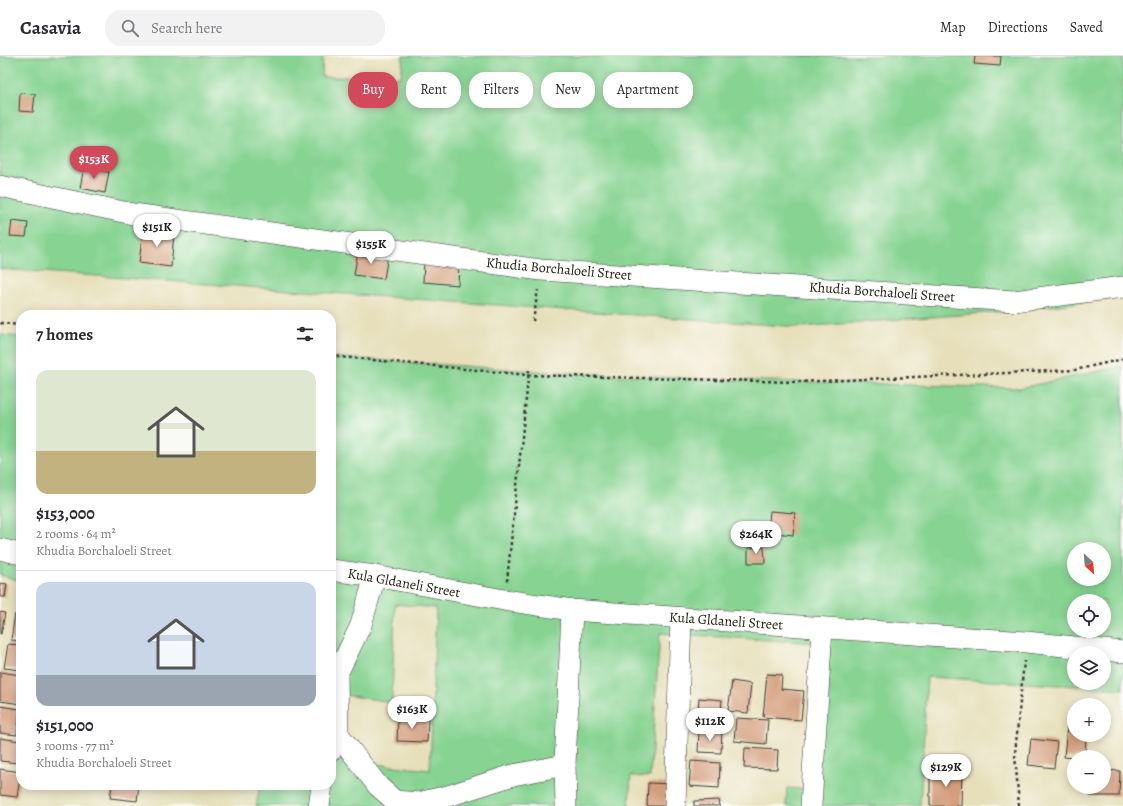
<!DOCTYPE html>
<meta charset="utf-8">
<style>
body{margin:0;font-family:Alegreya,serif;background:#f2f2f3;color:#2b2b33;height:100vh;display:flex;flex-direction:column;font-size:15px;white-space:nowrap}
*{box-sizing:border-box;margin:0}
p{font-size:13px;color:#7c7c81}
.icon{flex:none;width:22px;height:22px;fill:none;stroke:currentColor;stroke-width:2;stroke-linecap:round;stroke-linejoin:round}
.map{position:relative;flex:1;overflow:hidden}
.side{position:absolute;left:16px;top:254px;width:320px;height:480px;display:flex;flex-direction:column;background:#fff;border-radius:16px;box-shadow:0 2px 10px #0003}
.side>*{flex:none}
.top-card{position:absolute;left:348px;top:16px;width:380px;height:36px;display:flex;gap:8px}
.needle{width:26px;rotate:154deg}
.buttons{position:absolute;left:1067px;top:486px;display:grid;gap:8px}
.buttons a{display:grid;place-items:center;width:44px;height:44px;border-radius:50%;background:#fff;box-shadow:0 2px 10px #0003;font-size:20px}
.price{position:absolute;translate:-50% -34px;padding:0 9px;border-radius:14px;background:#fff;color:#222;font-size:13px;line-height:26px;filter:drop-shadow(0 1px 2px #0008)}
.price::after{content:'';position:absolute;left:50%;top:24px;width:12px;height:9px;margin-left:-6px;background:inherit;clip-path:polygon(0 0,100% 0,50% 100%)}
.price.active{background:#d1495b;color:#fff}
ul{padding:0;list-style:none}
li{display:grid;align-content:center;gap:8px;height:212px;padding:0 20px}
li+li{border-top:1px solid #e1e1e2}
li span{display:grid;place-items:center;height:124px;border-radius:12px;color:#555}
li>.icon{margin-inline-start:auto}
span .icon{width:72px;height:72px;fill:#fffc;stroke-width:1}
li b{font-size:17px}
h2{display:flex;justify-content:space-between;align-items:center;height:48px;padding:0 20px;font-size:17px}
.chip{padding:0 14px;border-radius:16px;background:#fff;box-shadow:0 2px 10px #0003;font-size:14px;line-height:36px}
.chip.active{background:#d1495b;color:#fff}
header{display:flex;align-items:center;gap:24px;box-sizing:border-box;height:56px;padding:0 20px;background:#fff;border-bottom:1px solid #e1e1e2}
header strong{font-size:19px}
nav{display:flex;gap:22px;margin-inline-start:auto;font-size:14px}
.search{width:280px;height:36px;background:#f2f2f3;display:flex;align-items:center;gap:10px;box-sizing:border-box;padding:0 14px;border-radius:16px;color:#7c7c81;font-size:15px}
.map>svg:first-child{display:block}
</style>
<header>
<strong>Casavia</strong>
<div class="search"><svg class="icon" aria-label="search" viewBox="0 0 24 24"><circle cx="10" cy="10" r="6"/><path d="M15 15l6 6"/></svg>Search here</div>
<nav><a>Map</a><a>Directions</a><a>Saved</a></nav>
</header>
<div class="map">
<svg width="1123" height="750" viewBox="0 0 1123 750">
<rect width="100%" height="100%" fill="#fdfcf7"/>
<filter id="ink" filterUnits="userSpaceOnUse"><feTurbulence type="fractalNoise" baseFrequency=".025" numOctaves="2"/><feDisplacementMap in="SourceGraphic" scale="8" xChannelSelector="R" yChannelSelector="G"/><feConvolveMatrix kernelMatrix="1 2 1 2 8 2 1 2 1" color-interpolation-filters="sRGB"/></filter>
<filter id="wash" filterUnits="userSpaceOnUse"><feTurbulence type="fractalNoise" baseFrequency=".012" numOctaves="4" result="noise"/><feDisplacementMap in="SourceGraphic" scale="16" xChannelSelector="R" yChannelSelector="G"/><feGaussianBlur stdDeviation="0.9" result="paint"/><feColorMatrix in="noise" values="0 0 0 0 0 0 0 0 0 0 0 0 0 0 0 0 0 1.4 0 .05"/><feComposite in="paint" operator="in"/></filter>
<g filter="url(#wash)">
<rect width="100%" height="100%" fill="#e6dfba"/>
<!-- green -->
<g fill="#86d392" stroke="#517857" fill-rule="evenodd">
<path d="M0,0H323L322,21H401L403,0H1123V241L1011,255L800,271L0,213Z"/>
<path d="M0,279L21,281V525L0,519Z"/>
<path d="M331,301L551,316L702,323L1020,332L1123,310V633L927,621L920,750H786L787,732L805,733L815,587L660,577L650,721L631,720L629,750H256L260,729H331V703L430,714L436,552L395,548L392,646L331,637ZM1074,493H1104V523H1074ZM1074,545H1104V575H1074ZM1074,597H1104V627H1074Z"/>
</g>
<g id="blocks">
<!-- building -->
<g fill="#d49e7e">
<path d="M975,0H1001L1000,10L974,8Z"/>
<path d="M20,37L35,38L33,56L19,55Z"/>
<path d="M84,111L109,116L105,137L80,132Z"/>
<path d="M12,165L28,167L26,181L10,180Z"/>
<path d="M143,174L174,177L171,211L139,207Z"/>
<path d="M358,195L388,199L384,223L354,219Z"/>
<path d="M424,206L459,208L458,229L423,226Z"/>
<path d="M770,455L795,457L793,479L768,476Z"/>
<path d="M764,491L765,507H748V492Z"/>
<path d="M0,527L7,528L5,541H0Z"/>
<path d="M0,556L5,557L1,578H0Z"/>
<path d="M15,558L21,559V585L11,584Z"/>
<path d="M8,588L21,589V614L4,612Z"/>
<path d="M0,616L21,619V648L0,645Z"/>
<path d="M767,618L782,619L781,633L804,635L801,664L763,661Z"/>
<path d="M732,625L751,628L748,657L728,655Z"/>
<path d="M699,642L722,644L720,671L697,670Z"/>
<path d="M0,650L20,653L17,679L0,677Z"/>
<path d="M398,661L428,662L427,686L397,685Z"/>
<path d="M736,662L768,664L766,688L734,685Z"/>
<path d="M1067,670H1074V679H1086L1085,701H1074V702L1064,701Z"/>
<path d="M699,674L722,675L721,697L698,696Z"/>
<path d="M0,682L20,685L17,707L0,705Z"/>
<path d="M1031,683L1057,686L1054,712L1028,709Z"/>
<path d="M745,692L778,694L777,713L744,712Z"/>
<path d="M691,705L720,707L719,732L689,730Z"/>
<path d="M0,713L21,716L17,741L0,739Z"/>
<path d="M930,714H962L961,750H930Z"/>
<path d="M1104,714L1120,715L1119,740H1090V731H1104Z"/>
<path d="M648,727L673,728L672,750H647Z"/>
<path d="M112,729H139L137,745L110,742Z"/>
<path d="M719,744L720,750H694V745Z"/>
</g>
</g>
</g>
<g filter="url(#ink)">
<use href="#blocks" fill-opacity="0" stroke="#3a3934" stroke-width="1"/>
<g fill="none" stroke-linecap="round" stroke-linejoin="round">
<defs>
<g id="minor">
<path d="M0,130L133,158L541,214L1014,245L1123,231"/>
<path d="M0,493L21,498"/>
<path d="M331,514L375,520L504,544L572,554L1026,586L1123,596"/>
<path d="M338,678L378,730L395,745L418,747L448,740L513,719L565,709"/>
<path d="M331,695L338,678L337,618L361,569L375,520"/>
<path d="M319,750L322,729"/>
<path d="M566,750L565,709L572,554"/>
<path d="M675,750L681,562"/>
<path d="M811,750L822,572"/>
</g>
</defs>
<!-- minor casing -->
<use href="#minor" stroke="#3a3934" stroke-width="22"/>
<!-- path -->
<g stroke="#3a3934" stroke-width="2.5" stroke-dasharray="3 3" stroke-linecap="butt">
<path d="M533,265L538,234"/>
<path d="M0,267L21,269"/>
<path d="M331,300L528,319L797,326L1075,314L1123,303"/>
<path d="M507,525L529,314"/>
<path d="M1019,750L1015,698L1024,605"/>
</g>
<!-- minor -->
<use href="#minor" stroke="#fff" stroke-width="21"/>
</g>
</g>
<g text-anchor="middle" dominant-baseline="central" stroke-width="3" stroke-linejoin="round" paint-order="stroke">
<!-- street labels -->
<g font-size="14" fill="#1c1c1c" stroke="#fdfcf7">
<text transform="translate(559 213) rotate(5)">Khudia Borchaloeli Street</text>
<text transform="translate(882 236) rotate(4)">Khudia Borchaloeli Street</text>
<text transform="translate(404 527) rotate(10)">Kula Gldaneli Street</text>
<text transform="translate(726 565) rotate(4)">Kula Gldaneli Street</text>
</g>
</g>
</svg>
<div class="buttons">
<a><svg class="needle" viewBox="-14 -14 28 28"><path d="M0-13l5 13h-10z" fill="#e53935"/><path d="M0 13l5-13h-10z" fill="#7c7c81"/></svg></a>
<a><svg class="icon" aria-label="locate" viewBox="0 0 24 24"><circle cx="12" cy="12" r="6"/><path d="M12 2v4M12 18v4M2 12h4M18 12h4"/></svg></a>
<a><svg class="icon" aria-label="layers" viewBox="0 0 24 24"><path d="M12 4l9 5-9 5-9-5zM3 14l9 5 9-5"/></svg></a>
<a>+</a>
<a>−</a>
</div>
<b class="price active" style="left:94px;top:124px">$153K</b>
<b class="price" style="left:157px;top:192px">$151K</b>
<b class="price" style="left:371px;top:209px">$155K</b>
<b class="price" style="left:756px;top:499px">$264K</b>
<b class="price" style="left:412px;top:674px">$163K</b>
<b class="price" style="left:710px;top:686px">$112K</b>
<b class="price" style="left:946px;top:732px">$129K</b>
<div class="top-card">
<a class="chip active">Buy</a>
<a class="chip">Rent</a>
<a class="chip">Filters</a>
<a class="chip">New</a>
<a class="chip">Apartment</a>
</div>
<section class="side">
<h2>7 homes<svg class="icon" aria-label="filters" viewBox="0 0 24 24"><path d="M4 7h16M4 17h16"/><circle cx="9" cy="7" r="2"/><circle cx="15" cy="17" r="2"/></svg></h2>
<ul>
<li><span style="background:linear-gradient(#dfe7d0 65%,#c2b280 0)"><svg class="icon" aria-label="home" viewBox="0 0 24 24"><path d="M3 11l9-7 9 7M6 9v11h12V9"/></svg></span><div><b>$153,000</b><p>2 rooms · 64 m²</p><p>Khudia Borchaloeli Street</p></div></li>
<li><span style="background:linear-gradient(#c9d6e8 75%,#9aa5b1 0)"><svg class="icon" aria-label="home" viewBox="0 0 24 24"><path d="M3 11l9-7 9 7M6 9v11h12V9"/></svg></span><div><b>$151,000</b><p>3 rooms · 77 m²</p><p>Khudia Borchaloeli Street</p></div></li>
</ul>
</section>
</div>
